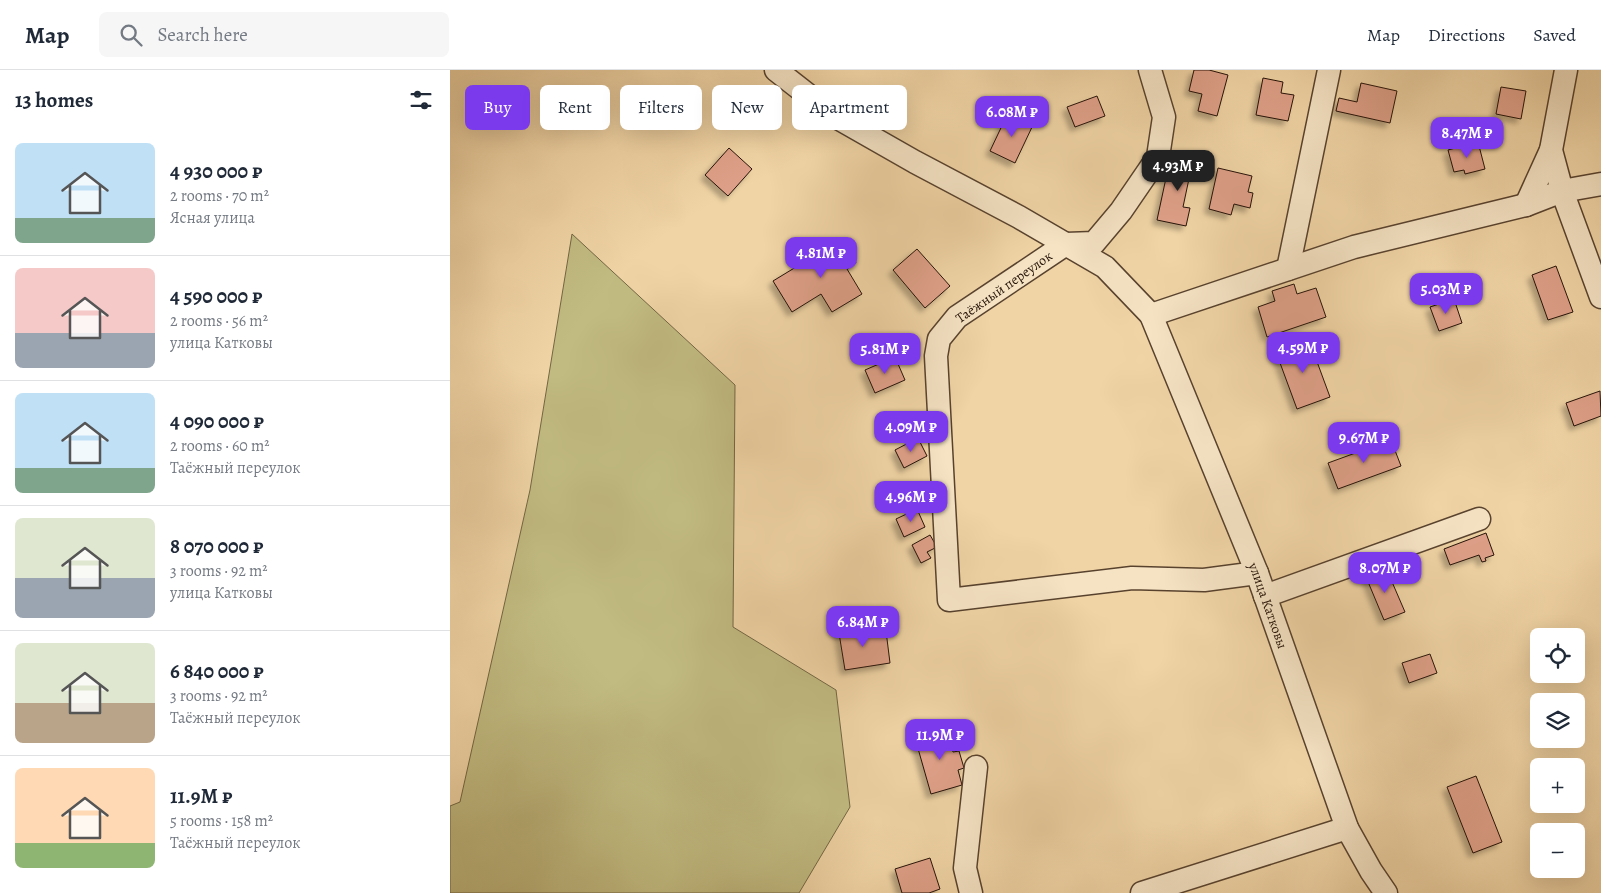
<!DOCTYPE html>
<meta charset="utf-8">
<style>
body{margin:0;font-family:Alegreya,serif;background:#f6f6f7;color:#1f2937;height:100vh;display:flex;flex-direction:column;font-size:19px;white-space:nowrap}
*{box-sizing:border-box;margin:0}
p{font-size:16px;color:#747a83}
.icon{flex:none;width:28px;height:28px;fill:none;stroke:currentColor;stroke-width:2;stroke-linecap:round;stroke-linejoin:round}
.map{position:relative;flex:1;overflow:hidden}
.sheet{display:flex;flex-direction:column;background:#fff;width:450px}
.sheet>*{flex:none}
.top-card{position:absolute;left:15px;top:15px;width:475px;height:45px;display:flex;gap:10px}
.controls{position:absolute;left:1080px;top:558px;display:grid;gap:10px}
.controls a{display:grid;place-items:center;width:55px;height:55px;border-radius:8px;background:#fff;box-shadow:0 5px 20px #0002;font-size:25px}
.price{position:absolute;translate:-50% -42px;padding:0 11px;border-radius:10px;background:#7c3aed;color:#fff;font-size:16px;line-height:32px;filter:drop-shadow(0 1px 2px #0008)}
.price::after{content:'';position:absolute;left:50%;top:30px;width:15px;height:11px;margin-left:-8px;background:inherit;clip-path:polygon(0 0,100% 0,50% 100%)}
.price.on{background:#222;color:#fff}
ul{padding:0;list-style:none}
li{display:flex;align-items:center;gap:15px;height:125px;padding:0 15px}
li+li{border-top:1px solid #e0e1e3}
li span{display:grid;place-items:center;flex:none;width:140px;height:100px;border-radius:8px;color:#555}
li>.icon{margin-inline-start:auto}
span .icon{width:60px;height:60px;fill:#fffc;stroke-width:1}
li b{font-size:21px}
h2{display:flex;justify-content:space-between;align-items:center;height:60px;padding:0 15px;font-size:21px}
.chip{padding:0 18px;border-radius:8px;background:#fff;box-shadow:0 5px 20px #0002;font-size:18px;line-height:45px}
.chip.on{background:#7c3aed;color:#fff}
header{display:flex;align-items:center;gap:30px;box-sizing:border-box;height:70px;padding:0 25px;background:#fff;border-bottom:1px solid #e0e1e3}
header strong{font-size:24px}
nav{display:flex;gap:28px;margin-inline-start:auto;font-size:18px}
.search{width:350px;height:45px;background:#f6f6f7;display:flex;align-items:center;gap:12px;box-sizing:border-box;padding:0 18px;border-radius:8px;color:#747a83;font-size:19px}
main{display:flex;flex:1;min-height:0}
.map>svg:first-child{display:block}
</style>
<header>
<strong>Map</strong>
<div class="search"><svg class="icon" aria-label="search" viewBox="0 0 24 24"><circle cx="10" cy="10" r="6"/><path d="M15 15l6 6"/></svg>Search here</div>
<nav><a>Map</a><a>Directions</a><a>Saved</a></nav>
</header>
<main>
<section class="sheet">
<h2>13 homes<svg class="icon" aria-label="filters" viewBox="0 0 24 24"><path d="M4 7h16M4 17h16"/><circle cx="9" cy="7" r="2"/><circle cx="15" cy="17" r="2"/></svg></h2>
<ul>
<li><span style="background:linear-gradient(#bfe0f5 75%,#7fa58c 0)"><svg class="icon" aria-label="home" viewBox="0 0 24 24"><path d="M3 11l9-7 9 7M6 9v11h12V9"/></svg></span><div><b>4 930 000 ₽</b><p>2 rooms · 70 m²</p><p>Ясная улица</p></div></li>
<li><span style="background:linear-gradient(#f6c9c9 65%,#9aa5b1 0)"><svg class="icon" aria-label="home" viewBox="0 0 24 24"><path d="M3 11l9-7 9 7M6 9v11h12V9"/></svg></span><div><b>4 590 000 ₽</b><p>2 rooms · 56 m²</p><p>улица Катковы</p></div></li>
<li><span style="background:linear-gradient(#bfe0f5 75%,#7fa58c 0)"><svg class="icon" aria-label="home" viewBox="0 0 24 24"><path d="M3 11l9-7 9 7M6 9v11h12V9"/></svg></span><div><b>4 090 000 ₽</b><p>2 rooms · 60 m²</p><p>Таёжный переулок</p></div></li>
<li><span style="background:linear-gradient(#dfe7d0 60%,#9aa5b1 0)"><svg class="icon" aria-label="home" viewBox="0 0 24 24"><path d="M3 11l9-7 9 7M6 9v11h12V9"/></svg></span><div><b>8 070 000 ₽</b><p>3 rooms · 92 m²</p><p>улица Катковы</p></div></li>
<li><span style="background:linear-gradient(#dfe7d0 60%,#b9a48a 0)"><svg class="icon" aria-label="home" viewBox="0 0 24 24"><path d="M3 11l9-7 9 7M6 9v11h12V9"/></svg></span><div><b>6 840 000 ₽</b><p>3 rooms · 92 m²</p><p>Таёжный переулок</p></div></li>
<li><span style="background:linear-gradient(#ffd9b3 75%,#8fb573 0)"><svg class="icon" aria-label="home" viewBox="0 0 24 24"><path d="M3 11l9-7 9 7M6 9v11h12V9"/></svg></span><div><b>11.9M ₽</b><p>5 rooms · 158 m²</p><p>Таёжный переулок</p></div></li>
</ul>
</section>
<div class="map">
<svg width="1151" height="823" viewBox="0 0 1151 823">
<defs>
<filter id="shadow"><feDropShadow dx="-4.5" dy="4.5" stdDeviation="2.5" flood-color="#0004"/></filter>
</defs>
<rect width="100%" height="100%" fill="#f0d4a5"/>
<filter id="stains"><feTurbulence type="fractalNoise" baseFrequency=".004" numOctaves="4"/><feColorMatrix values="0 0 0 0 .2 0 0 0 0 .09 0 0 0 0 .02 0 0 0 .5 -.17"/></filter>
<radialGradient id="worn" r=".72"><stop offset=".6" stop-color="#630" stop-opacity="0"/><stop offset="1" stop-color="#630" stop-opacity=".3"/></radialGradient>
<!-- green -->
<path fill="#c1bb81" stroke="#736644" d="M122,164L285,315L283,557L386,620L400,737L349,823H0V736L10,732L80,420Z"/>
<!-- building -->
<g fill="#dea088" stroke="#251207" filter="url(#shadow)">
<path d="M744,0H759L778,5L767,46L748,41L752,24L739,21Z"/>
<path d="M813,8L833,12L831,23L844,25L838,51L806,45Z"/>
<path d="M911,13L947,21L940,53L886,41L889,28L907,32Z"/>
<path d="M1051,17L1076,21L1071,49L1046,44Z"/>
<path d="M647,26L655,46L625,57L617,37Z"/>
<path d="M558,43L583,55L565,93L540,81Z"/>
<path d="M1028,72L1035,99L1015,104L1014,100L1004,102L998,80Z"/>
<path d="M279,78L302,99L278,126L255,105Z"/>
<path d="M726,85L750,90L747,105L740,104L733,137L740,138L736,156L707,150L716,108L721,111Z"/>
<path d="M768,98L802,106L798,122L803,123L800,138L784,134L781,145L759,139Z"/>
<path d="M392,169L406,193L397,199L412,224L382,242L371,224L342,242L323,211Z"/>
<path d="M467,179L500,216L475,238L443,200Z"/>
<path d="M1106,196L1123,242L1098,250L1082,205Z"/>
<path d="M844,214L847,224L866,218L876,247L817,267L808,237L825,231L822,221Z"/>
<path d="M1004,229L1012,253L989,261L980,237Z"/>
<path d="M859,270L880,327L847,339L826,282Z"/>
<path d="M445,287L455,310L425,323L415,300Z"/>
<path d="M1150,321L1151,346L1124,356L1116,333Z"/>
<path d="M468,368L477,386L454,398L445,380Z"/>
<path d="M941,370L951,396L888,419L878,393Z"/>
<path d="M467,439L475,457L454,467L446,449Z"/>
<path d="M1036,463L1044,485L1035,488L1036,491L1032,492L1029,485L1000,495L994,479Z"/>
<path d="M480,465L487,477L477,482L481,488L471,493L462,475Z"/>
<path d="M936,498L955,542L934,550L916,507Z"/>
<path d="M408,554L410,565L436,561L440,593L395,600L388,557Z"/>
<path d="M980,584L987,603L959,613L952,593Z"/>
<path d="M497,659L503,682L509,681L514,698L508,700L512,715L481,724L465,668Z"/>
<path d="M1026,706L1052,772L1023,783L997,717Z"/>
<path d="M480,788L490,819L479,823H452L445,799Z"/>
</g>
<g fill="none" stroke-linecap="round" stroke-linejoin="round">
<defs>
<g id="minor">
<path id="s1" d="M326,0L386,47L465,92L569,147L655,197L701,245L807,503L897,758L921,801L936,823"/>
<path d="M700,0L714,47L708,87L671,141L644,173L616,174L507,247L489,269L486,286L499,530L682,508L754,510L807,503"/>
<path d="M1116,0L1101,80L1112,121L1151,227"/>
<path d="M1076,135L1101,80"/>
<path d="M838,199L879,0"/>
<path d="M701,245L904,177L1076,135L1112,121L1151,114"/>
<path d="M815,526L1029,449"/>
<path d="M521,823L515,798L526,697"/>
<path d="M692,823L897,758"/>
</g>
</defs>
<!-- minor casing -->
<use href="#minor" stroke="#58422e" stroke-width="25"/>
<!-- minor -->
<use href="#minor" stroke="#f5e3c4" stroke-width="22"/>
</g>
<g text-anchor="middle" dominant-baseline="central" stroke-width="4" stroke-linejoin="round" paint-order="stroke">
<!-- street labels -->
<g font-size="14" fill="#251207" stroke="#f5e3c4">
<text transform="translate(554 217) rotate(-35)">Таёжный переулок</text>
<text stroke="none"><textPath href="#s1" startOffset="764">улица Катковы</textPath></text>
</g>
</g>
<rect width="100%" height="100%" filter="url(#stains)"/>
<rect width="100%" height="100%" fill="url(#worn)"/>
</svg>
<div class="controls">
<a><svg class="icon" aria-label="locate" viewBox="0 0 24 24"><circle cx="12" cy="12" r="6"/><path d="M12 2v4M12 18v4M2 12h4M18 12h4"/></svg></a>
<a><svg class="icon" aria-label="layers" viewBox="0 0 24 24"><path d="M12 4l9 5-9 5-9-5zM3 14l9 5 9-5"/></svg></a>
<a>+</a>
<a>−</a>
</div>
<b class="price" style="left:562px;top:68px">6.08M ₽</b>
<b class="price" style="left:1017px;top:89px">8.47M ₽</b>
<b class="price on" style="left:728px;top:122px">4.93M ₽</b>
<b class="price" style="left:371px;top:209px">4.81M ₽</b>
<b class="price" style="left:996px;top:245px">5.03M ₽</b>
<b class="price" style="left:853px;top:304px">4.59M ₽</b>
<b class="price" style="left:435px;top:305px">5.81M ₽</b>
<b class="price" style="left:461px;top:383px">4.09M ₽</b>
<b class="price" style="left:914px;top:394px">9.67M ₽</b>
<b class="price" style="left:461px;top:453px">4.96M ₽</b>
<b class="price" style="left:935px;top:524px">8.07M ₽</b>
<b class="price" style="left:413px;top:578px">6.84M ₽</b>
<b class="price" style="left:490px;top:691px">11.9M ₽</b>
<div class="top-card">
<a class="chip on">Buy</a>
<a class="chip">Rent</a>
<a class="chip">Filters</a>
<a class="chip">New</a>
<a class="chip">Apartment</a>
</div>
</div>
</main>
